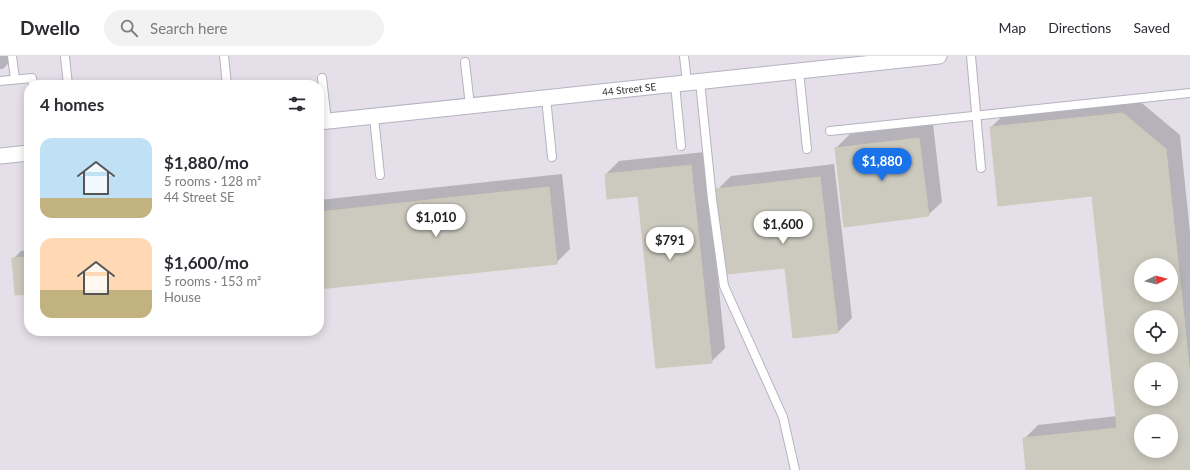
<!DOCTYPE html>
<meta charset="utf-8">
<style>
body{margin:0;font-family:Lato,sans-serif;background:#f2f2f3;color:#2b2b33;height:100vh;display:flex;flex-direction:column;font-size:15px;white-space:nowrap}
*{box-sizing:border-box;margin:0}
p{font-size:13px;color:#7c7c81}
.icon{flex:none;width:22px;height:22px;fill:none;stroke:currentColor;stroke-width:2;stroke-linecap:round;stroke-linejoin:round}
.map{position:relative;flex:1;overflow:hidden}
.panel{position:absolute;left:24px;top:24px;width:300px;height:256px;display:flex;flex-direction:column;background:#fff;border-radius:16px;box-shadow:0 2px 10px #0003}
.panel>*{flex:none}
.needle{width:26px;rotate:84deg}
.controls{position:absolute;left:1134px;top:202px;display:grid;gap:8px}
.controls a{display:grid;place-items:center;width:44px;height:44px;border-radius:50%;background:#fff;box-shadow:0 2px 10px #0003;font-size:20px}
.price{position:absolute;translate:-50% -34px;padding:0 9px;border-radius:14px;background:#fff;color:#222;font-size:13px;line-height:26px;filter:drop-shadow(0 1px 2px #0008)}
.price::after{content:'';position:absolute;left:50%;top:24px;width:12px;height:9px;margin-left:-6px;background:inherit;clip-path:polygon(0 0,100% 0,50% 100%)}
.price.selected{background:#1a73e8;color:#fff}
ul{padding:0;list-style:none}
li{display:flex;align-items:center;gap:12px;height:100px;padding:0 16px}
li span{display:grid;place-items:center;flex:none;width:112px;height:80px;border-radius:12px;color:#555}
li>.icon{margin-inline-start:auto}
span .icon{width:48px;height:48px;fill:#fffc;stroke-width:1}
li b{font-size:17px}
h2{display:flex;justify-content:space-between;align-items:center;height:48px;padding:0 16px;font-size:17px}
header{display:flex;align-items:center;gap:24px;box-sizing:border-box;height:56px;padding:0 20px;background:#fff;border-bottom:1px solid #e1e1e2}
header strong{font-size:19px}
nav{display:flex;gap:22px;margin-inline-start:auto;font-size:14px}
.search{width:280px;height:36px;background:#f2f2f3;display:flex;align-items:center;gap:10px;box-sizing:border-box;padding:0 14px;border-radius:22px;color:#7c7c81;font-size:15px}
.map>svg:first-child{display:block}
</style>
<header>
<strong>Dwello</strong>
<div class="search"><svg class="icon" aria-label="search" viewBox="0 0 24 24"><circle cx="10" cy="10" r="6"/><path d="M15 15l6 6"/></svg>Search here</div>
<nav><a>Map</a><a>Directions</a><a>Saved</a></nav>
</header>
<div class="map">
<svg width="1190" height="414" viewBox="0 0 1190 414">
<rect width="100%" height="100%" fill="#f0eedf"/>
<!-- industrial -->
<path fill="#e4dfe8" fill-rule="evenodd" d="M0,0H1190V414H0ZM29,29H319V275H29ZM1141,209H1171V239H1141ZM1141,261H1171V291H1141ZM1141,313H1171V343H1141ZM1141,365H1171V395H1141Z"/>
<!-- shadow -->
<g fill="#0003" fill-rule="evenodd">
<path d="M0,0H15L3,13H0Z"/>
<path d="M1137,43L1180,79L1190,177V414H1027L1024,383L1038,369L1117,360L1093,139L991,71L1005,58ZM1141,209H1171V239H1141ZM1141,261H1171V291H1141ZM1141,313H1171V343H1141ZM1141,365H1171V395H1141Z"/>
<path d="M933,68L942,146L928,159L836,92L850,78Z"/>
<path d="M705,96L725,292L711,306L639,139L606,118L619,105Z"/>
<path d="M834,108L852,262L838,276L793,281L786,210L717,134L731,120Z"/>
<path d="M562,118L570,193L556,207L319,232V144Z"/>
<path d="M29,194V237L13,203L21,195Z"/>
</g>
<!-- building -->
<g fill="#cccabe" stroke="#cccbb8" fill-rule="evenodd">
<path d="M1123,57L1166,93L1190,319V414H1026L1023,382L1117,372L1092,140L998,150L990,71ZM1141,209H1171V239H1141ZM1141,261H1171V291H1141ZM1141,313H1171V343H1141ZM1141,365H1171V395H1141Z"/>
<path d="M919,82L929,160L844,171L835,92Z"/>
<path d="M691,109L712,307L656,312L638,140L607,143L605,118Z"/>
<path d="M820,121L838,277L793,282L785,212L726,218L716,133Z"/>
<path d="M549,131L557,208L319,233V156Z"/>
<path d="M29,201V238L15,239L12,202Z"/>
</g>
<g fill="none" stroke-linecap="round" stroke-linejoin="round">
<defs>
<g id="service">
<path d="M12,0L15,23"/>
<path d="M224,0L227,29"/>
<path d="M684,0L687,27"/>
<path d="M971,0L981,112"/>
<path d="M65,1L68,29"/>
<path d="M465,6L470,50"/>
<path d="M799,15L807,93"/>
<path d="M322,22L327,65"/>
<path d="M0,25L32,22L33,29"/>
<path d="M700,26L712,143L724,230L783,361L795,414"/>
<path d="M675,28L681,90"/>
<path d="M546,42L552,101"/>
<path d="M374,61L380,119"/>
<path d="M830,75L1190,37"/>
</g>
<g id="minor">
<path d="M319,66L939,0"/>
<path d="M0,100L29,97"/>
</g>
</defs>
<!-- service casing -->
<use href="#service" stroke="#b4b3c2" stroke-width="10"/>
<!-- minor casing -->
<use href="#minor" stroke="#b4b3c2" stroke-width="17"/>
<!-- service -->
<use href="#service" stroke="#fff" stroke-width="8"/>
<!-- minor -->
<use href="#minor" stroke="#fff" stroke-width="15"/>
</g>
<g text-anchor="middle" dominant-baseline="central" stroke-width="3.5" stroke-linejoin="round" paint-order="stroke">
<!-- street labels -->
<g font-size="10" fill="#2d2d2d" stroke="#fff">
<text transform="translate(629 33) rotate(-6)">44 Street SE</text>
</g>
</g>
</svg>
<div class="controls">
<a><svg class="needle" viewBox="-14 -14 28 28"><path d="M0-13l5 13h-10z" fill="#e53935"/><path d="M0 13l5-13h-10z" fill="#7c7c81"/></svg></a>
<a><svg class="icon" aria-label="locate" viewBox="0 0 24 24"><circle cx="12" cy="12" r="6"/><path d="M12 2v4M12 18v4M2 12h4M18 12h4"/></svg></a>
<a>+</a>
<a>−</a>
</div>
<b class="price selected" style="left:882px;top:126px">$1,880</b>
<b class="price" style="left:436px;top:182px">$1,010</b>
<b class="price" style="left:783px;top:189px">$1,600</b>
<b class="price" style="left:670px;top:205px">$791</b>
<section class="panel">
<h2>4 homes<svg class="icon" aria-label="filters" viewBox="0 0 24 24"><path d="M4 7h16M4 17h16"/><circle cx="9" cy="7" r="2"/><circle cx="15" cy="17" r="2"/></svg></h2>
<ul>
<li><span style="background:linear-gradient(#bfe0f5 75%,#c2b280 0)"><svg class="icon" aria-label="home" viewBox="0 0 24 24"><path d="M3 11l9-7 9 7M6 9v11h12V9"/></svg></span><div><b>$1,880/mo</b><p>5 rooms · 128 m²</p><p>44 Street SE</p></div></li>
<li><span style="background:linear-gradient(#ffd9b3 65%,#c2b280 0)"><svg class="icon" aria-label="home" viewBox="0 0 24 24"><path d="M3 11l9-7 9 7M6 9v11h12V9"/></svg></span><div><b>$1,600/mo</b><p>5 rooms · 153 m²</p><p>House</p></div></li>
</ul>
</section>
</div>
